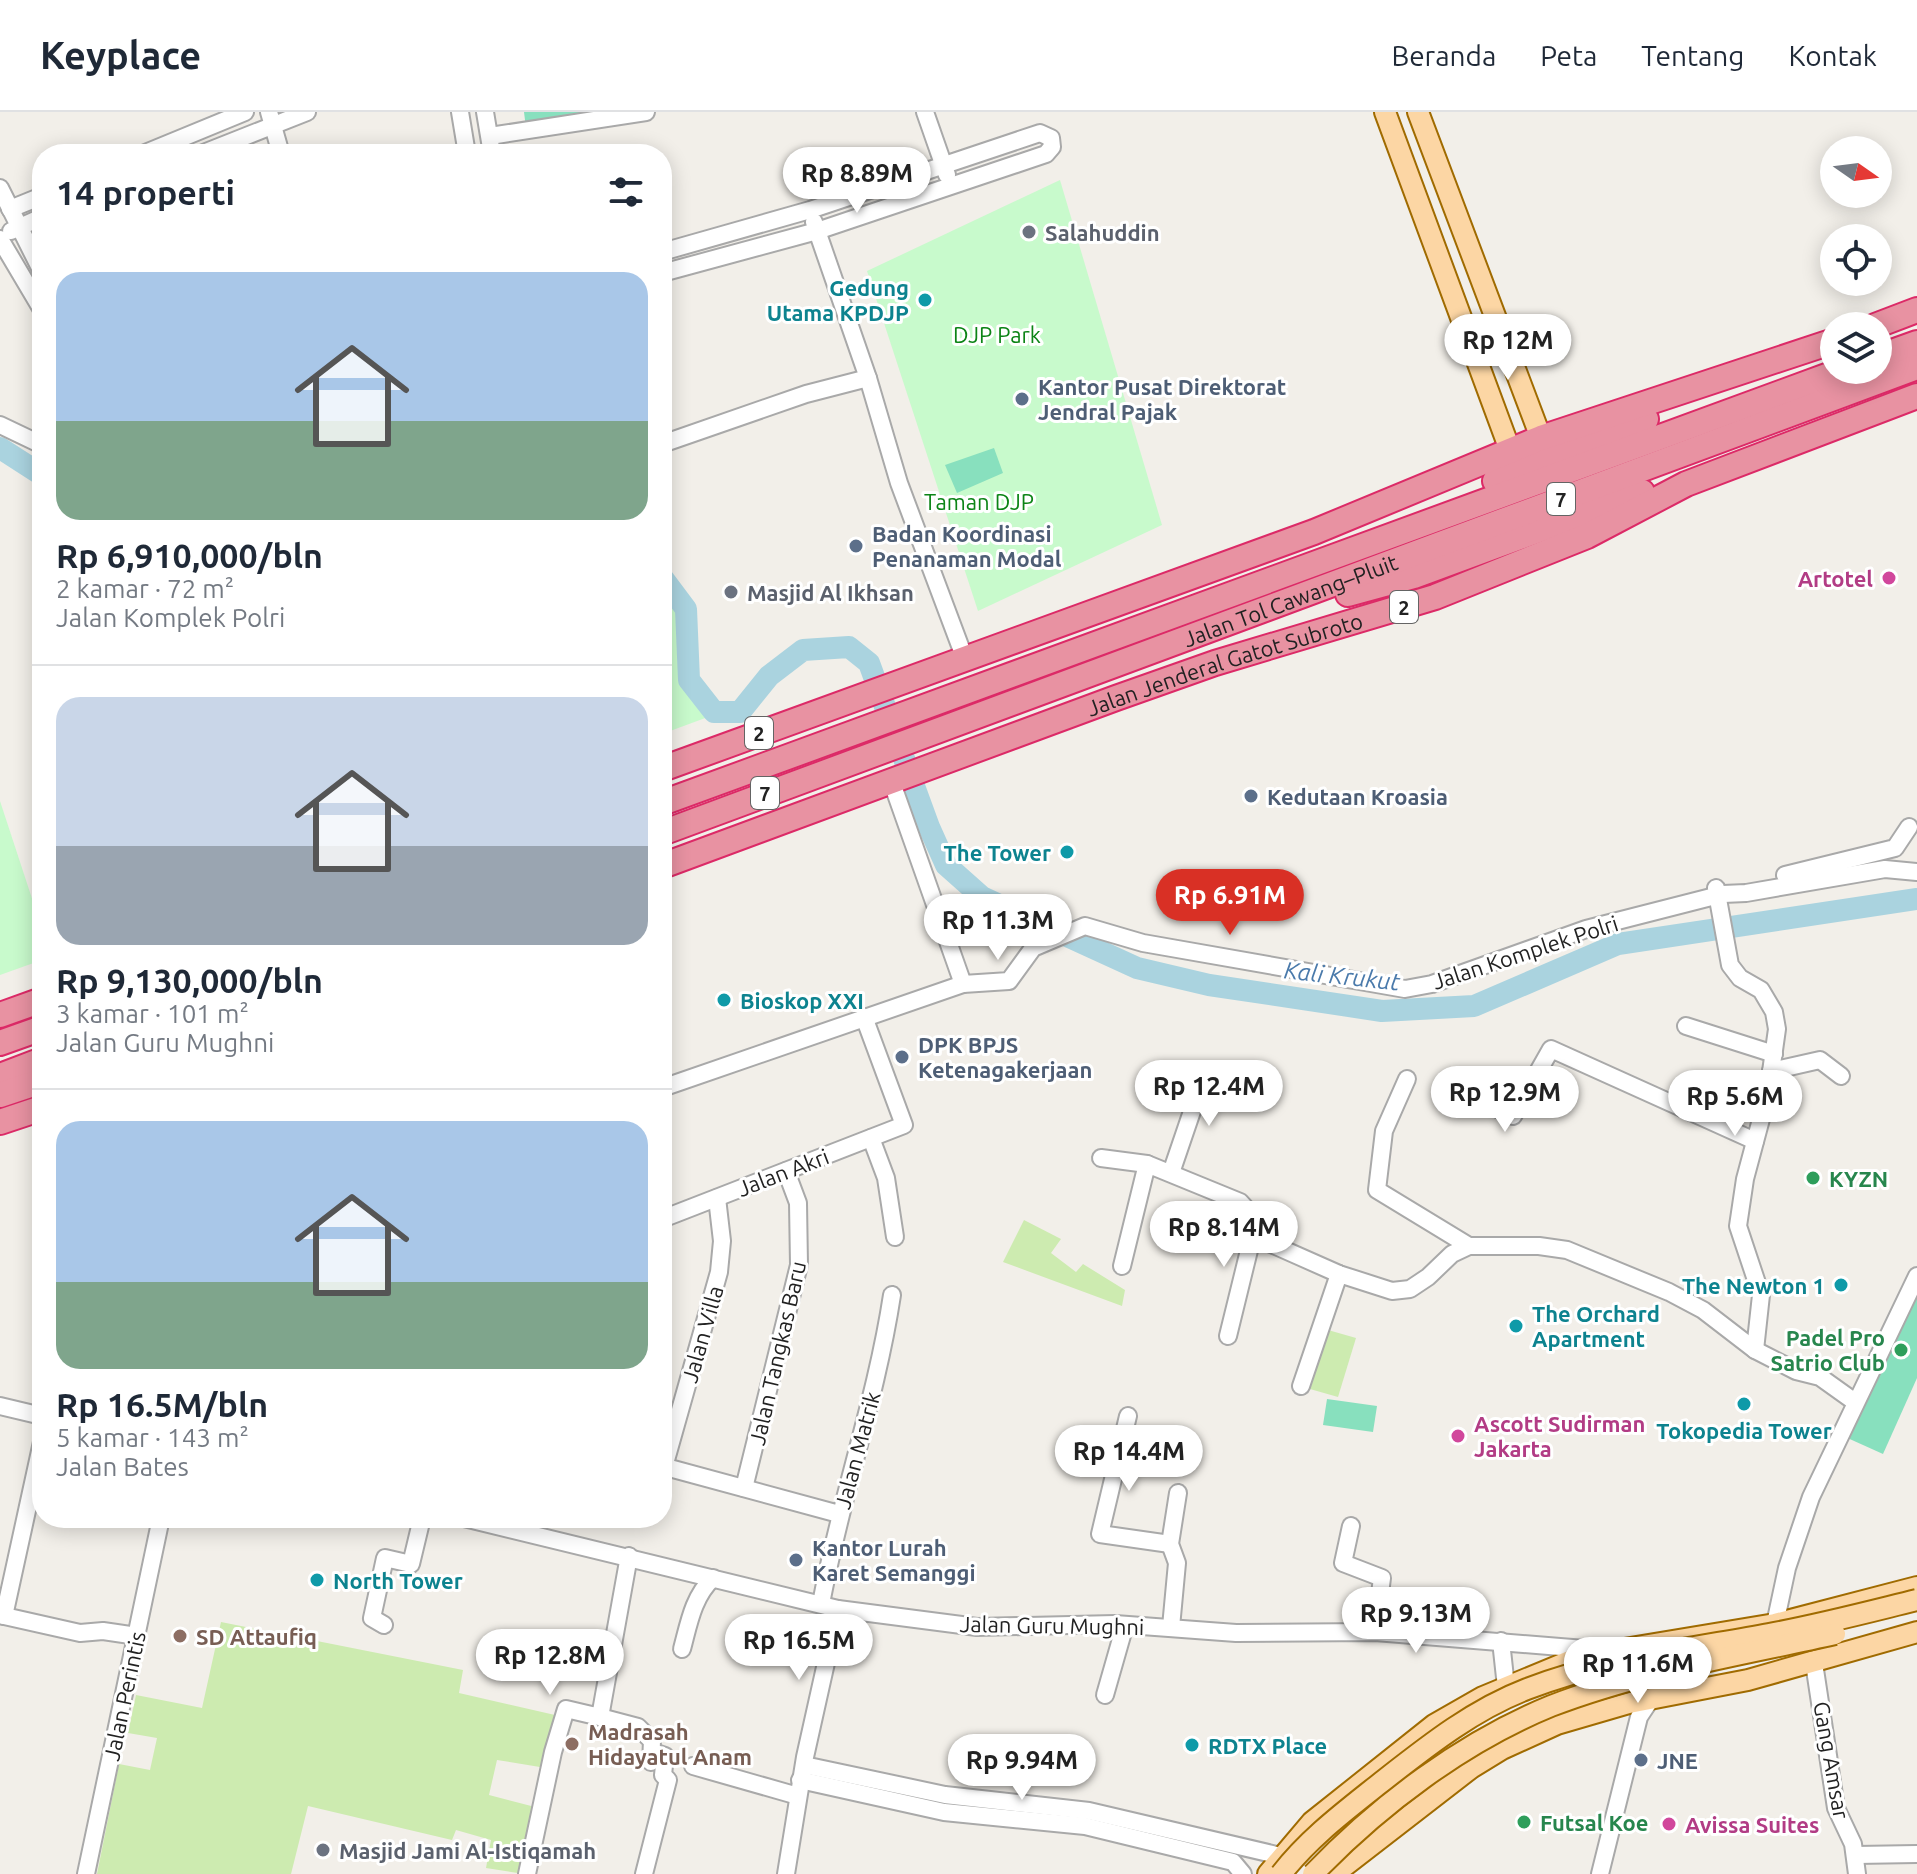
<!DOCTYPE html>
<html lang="id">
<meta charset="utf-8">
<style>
body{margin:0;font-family:Ubuntu,sans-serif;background:#f6f6f7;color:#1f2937;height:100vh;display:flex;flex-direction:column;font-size:30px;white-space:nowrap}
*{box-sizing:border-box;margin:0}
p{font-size:26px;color:#747a83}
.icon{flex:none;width:44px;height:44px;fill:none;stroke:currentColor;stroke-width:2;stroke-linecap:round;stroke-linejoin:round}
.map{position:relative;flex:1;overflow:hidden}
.sheet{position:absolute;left:32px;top:32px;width:640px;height:1384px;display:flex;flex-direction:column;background:#fff;border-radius:32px;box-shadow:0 4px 20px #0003}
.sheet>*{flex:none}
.needle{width:52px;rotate:104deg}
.fabs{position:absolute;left:1820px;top:24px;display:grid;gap:16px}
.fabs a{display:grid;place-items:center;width:72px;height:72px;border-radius:50%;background:#fff;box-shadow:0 4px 20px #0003;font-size:40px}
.price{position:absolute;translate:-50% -68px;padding:0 18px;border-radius:28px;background:#fff;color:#222;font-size:26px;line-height:52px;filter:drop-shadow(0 2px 4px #0008)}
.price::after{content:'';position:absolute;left:50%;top:48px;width:24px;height:18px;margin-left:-12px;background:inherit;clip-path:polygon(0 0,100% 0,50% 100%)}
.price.active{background:#d93025;color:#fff}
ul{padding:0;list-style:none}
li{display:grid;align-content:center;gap:16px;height:424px;padding:0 24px}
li+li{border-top:2px solid #e0e1e3}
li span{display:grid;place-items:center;height:248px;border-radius:24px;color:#555}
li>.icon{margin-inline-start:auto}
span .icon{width:144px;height:144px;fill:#fffc;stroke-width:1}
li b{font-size:34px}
h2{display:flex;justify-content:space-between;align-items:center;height:96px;padding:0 24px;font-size:34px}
header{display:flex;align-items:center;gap:48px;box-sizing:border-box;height:112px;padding:0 40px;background:#fff;border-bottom:2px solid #e0e1e3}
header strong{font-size:38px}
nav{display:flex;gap:44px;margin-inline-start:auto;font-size:28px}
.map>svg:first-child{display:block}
</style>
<header>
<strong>Keyplace</strong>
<nav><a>Beranda</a><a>Peta</a><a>Tentang</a><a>Kontak</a></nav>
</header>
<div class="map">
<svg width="1917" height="1762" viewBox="0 0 1917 1762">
<rect width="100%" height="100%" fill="#f2efe9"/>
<!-- grass -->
<g fill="#cdebb0">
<path d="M1024,1108L1061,1127L1051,1141L1076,1160L1083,1152L1125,1178L1122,1194L1003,1150Z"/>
<path d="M1328,1218L1356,1226L1338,1285L1310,1277Z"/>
<path d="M221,1510L463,1558L459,1581L555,1603L546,1656L497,1648L489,1683L539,1696L524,1762L486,1756L491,1728L456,1718L452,1728L308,1694L291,1762H97L119,1652L150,1658L157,1626L128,1621L136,1583L202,1596Z"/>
</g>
<!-- park -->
<g fill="#c8facc">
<path d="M1060,68L1162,413L978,499L867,159Z"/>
<path d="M662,473L681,498L682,572L708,605L662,622Z"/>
<path d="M0,689L42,817V848L0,863Z"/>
</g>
<!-- pitch -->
<g fill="#88e0be">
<path d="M524,0H594L526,16Z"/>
<path d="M994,336L1003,361L957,381L945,353Z"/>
<path d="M1917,1179V1266L1883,1342L1843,1324Z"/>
<path d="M1327,1287L1377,1294L1373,1320L1323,1313Z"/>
</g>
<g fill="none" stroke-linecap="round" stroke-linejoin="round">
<!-- river -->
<g stroke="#aad3df" stroke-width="22">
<path d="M0,336L42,363"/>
<path d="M662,465L686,497L689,568L714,600H740L769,564L803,538L849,535L869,551L929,715L946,753L982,785L1137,856L1209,873L1382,899L1474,894L1618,832L1917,787"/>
</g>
<defs>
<g id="minor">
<path d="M269,0L281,42"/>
<path d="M460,0L467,42"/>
<path d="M485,0L492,42"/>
<path d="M925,0L947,63"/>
<path d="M490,24L646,0"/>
<path d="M143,42L245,0"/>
<path d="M201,42L307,0"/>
<path d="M0,76L42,160"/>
<path d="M10,97L42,84"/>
<path d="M814,110L868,266L899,371L965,547"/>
<path d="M11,119L42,105"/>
<path d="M0,127L42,198"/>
<path d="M662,140L810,98L1040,21L1051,26L1052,35L1046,42L817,119L662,161"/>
<path d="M0,313L42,333"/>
<path d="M662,332L806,282L868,266"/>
<path d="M892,671L963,872"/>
<path d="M1785,763L1895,736L1909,715"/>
<path d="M1716,776L1730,853L1740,866L1761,878L1774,900L1777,917L1768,981L1745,1067L1738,1114L1761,1183L1755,1238"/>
<path d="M1686,914L1774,942"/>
<path d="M1771,959L1820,948L1841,964"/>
<path d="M1407,967L1384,1019L1377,1078L1469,1134"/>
<path d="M662,976L963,872L1009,869L1033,836L1085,814L1143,831L1405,877L1432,872L1586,817L1723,782L1746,781L1885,757L1917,760"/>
<path d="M1474,986L1513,1004L1551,937L1755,1029"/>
<path d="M871,1026L886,1066L895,1125"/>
<path d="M1101,1046L1147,1052"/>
<path d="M1171,1061L1204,964"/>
<path d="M662,1107L904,1013L864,905"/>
<path d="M1122,1154L1147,1052L1240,1090L1250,1101L1253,1122L1260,1127L1339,1162L1392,1179L1410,1177L1428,1165L1452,1142L1469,1134H1539L1567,1138L1669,1180L1703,1198L1755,1238L1796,1259L1820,1265L1855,1290"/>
<path d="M1228,1224L1253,1122"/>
<path d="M1301,1274L1339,1162"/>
<path d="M0,1294L42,1304"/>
<path d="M1128,1304L1100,1422L1170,1432"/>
<path d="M662,1354L839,1402"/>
<path d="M664,1355L719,1160L722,1129L717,1086"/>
<path d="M744,1376L799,1153L798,1091L786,1059"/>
<path d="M464,1406L838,1497L977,1515L1115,1512L1236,1521L1375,1520L1597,1538"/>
<path d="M1351,1414L1343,1451L1382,1466L1375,1520"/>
<path d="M821,1492C840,1388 876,1288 892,1183"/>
<path d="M0,1503L80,1521L103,1519L137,1524"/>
<path d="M4,1504L42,1330"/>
<path d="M1775,1512L1787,1456L1811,1385L1917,1164"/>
<path d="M384,1513L372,1506L385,1446L411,1452L422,1406"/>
<path d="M1171,1515L1177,1451L1170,1432L1178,1381"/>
<path d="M1501,1529L1506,1575"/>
<path d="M682,1537C689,1511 693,1485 713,1466"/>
<path d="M1814,1551L1836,1696L1853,1732L1857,1762"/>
<path d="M1105,1583L1125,1513"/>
<path d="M600,1605L638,1615L652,1629L651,1650"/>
<path d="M804,1653L945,1683L1089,1699L1281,1744"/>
<path d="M693,1654L798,1684"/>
<path d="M800,1668L944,1700L1085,1714L1233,1750L1243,1762"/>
<path d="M1856,1743L1917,1742"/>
<path d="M86,1762L161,1406"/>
<path d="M527,1762L553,1640L566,1597L600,1605L629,1444"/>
<path d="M644,1762L668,1668L663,1663L665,1644L653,1640"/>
<path d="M786,1762L805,1645L838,1497"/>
<path d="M1600,1762L1639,1605L1651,1587"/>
</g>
<g id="major">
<path d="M1385,0L1510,338"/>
<path d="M1418,0L1541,326"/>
<path d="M1268,1762L1312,1710L1434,1613L1483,1585L1582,1544L1775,1512L1917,1475"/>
<path d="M1334,1762L1471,1656L1502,1637L1557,1612L1629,1591L1748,1568L1917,1520"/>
</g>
<g id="highway">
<path d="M1875,214L1917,198"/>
<path d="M1878,245L1917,231"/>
<path d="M1495,369L1646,307"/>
<path d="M1348,482L1414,464L1642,380"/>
<path d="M662,657L1314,420L1541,326L1834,229"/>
<path d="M662,691L1843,258"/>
<path id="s1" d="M662,721L1917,255"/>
<path id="s2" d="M662,754L1116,586L1215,551L1435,485L1587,424L1686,372L1917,284"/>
<path d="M0,903L42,888"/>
<path d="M0,931L42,916"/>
<path d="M0,964L42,948"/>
<path d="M0,983L42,969"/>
<path d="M0,1010L42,996"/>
</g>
</defs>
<!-- minor casing -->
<use href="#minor" stroke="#a9a9a9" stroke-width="20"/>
<!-- major casing -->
<use href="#major" stroke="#a06b00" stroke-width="24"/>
<!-- highway casing -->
<use href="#highway" stroke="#dc2a67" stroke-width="28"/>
<!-- minor -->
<use href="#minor" stroke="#fff" stroke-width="16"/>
<!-- major -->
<use href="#major" stroke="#fcd6a4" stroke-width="20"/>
<!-- highway -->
<use href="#highway" stroke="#e892a2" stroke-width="24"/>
<defs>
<g id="major-bridge">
<path d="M1281,1762C1309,1726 1344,1700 1379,1672C1425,1636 1472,1598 1527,1577C1604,1547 1688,1537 1769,1522C1819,1513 1868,1500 1917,1488"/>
<path d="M1313,1762C1379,1693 1463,1630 1551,1594C1642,1559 1741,1543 1835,1522"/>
</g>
</defs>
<!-- major-bridge casing -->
<use href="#major-bridge" stroke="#a06b00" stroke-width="24" stroke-linecap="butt"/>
<!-- major-bridge -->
<use href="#major-bridge" stroke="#fcd6a4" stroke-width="20"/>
</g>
<!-- markers -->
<g fill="#6b7280" stroke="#fff" stroke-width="3">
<circle cx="1029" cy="120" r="8"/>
<circle cx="731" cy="480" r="8"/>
<circle cx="323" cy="1738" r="8"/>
</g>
<g fill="#0f9aa8" stroke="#fff" stroke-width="3">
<circle cx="925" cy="188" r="8"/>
<circle cx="1067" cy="740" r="8"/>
<circle cx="724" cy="888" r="8"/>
<circle cx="1841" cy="1173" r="8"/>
<circle cx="1516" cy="1214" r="8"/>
<circle cx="1744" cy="1292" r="8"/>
<circle cx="317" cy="1468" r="8"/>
<circle cx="1192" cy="1633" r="8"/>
</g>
<g fill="#5c6f8a" stroke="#fff" stroke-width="3">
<circle cx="1022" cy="287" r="8"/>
<circle cx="856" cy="434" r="8"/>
<circle cx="1251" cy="684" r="8"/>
<circle cx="902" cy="945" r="8"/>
<circle cx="796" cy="1448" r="8"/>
<circle cx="1641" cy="1648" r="8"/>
</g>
<g fill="#d1479c" stroke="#fff" stroke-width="3">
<circle cx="1889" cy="466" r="8"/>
<circle cx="1458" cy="1324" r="8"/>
<circle cx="1669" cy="1712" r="8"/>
</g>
<g fill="#2e9e5b" stroke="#fff" stroke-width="3">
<circle cx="1813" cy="1066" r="8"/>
<circle cx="1901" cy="1238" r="8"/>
<circle cx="1524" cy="1710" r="8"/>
</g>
<g fill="#8d6e63" stroke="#fff" stroke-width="3">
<circle cx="180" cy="1524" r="8"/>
<circle cx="572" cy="1632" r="8"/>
</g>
<g text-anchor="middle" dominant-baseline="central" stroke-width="6" stroke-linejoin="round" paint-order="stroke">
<!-- shield labels -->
<g fill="#fff" stroke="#646464" stroke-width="2">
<rect x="1547" y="371" width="28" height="32" rx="6"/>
<rect x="1390" y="479" width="28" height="32" rx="6"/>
<rect x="745" y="605" width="28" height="32" rx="6"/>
<rect x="751" y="665" width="28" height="32" rx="6"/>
</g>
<g font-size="20" font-weight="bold" fill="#222">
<text x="1561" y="387">7</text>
<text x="1404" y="495">2</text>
<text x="759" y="621">2</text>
<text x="765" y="681">7</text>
</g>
<!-- worship labels -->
<g font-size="22" font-weight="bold" fill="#5b616d" stroke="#fff" text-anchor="start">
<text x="1045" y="120">Salahuddin</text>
<text x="747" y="480">Masjid Al Ikhsan</text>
<text x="339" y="1738">Masjid Jami Al-Istiqamah</text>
</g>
<!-- culture labels -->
<g font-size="22" font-weight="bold" fill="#0d838f" stroke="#fff" text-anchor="start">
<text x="909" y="175" text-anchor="end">Gedung<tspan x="909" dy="25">Utama KPDJP</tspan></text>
<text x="1051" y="740" text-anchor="end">The Tower</text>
<text x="740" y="888">Bioskop XXI</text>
<text x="1825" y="1173" text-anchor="end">The Newton 1</text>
<text x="1532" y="1201">The Orchard<tspan x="1532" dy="25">Apartment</tspan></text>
<text x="1744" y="1318" text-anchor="middle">Tokopedia Tower</text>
<text x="333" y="1468">North Tower</text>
<text x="1208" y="1633">RDTX Place</text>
</g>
<!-- park labels -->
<g font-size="22" fill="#0c8416" stroke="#fff">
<text x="997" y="222">DJP Park</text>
<text x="979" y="389">Taman DJP</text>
</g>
<!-- service labels -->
<g font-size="22" font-weight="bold" fill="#4e5e75" stroke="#fff" text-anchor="start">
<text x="1038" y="274">Kantor Pusat Direktorat<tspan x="1038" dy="25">Jendral Pajak</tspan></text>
<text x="872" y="421">Badan Koordinasi<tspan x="872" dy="25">Penanaman Modal</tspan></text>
<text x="1267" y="684">Kedutaan Kroasia</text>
<text x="918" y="932">DPK BPJS<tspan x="918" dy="25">Ketenagakerjaan</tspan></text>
<text x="812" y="1435">Kantor Lurah<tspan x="812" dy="25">Karet Semanggi</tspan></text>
<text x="1657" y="1648">JNE</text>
</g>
<!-- hotel labels -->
<g font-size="22" font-weight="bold" fill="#b23c85" stroke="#fff" text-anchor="start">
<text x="1873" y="466" text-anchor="end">Artotel</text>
<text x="1474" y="1311">Ascott Sudirman<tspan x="1474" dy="25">Jakarta</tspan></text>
<text x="1685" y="1712">Avissa Suites</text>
</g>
<!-- street labels -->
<g font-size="22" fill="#222" stroke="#fff">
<text stroke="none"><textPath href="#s1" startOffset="670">Jalan Tol Cawang–Pluit</textPath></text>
<text stroke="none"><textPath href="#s2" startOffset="598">Jalan Jenderal Gatot Subroto</textPath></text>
<text transform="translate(1525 840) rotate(-18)">Jalan Komplek Polri</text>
<text transform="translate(783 1060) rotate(-21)">Jalan Akri</text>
<text transform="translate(702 1222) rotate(-74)">Jalan Villa</text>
<text transform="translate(777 1241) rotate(-77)">Jalan Tangkas Baru</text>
<text transform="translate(857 1338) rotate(-75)">Jalan Matrik</text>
<text transform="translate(1052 1513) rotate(1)">Jalan Guru Mughni</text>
<text transform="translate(124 1584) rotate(-78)">Jalan Perintis</text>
<text transform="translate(1832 1648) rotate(80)">Gang Amsar</text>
</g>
<!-- leisure labels -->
<g font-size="22" font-weight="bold" fill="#27864d" stroke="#fff" text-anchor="start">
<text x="1829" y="1066">KYZN</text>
<text x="1885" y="1225" text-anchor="end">Padel Pro<tspan x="1885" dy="25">Satrio Club</tspan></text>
<text x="1540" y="1710">Futsal Koe</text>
</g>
<!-- education labels -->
<g font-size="22" font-weight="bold" fill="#785e54" stroke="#fff" text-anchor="start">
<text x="196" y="1524">SD Attaufiq</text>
<text x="588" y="1619">Madrasah<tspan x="588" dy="25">Hidayatul Anam</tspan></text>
</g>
<!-- water labels -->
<g font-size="24" font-style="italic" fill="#4a7aab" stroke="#fff">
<text transform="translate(1342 864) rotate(6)">Kali Krukut</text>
</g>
</g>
</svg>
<div class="fabs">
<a><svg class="needle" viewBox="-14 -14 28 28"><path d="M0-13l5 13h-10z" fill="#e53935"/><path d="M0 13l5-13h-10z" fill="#747a83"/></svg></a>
<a><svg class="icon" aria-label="locate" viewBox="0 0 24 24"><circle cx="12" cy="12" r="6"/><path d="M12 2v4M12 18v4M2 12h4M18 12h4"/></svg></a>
<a><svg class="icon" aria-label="layers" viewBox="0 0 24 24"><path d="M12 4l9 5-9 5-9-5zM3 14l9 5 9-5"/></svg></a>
</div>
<b class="price" style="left:857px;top:103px">Rp 8.89M</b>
<b class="price" style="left:1508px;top:270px">Rp 12M</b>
<b class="price active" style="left:1230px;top:825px">Rp 6.91M</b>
<b class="price" style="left:998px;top:850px">Rp 11.3M</b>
<b class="price" style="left:1209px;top:1016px">Rp 12.4M</b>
<b class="price" style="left:1505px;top:1022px">Rp 12.9M</b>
<b class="price" style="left:1735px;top:1026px">Rp 5.6M</b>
<b class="price" style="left:1224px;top:1157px">Rp 8.14M</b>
<b class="price" style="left:1129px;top:1381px">Rp 14.4M</b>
<b class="price" style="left:1416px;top:1543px">Rp 9.13M</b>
<b class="price" style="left:799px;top:1570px">Rp 16.5M</b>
<b class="price" style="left:550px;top:1585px">Rp 12.8M</b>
<b class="price" style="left:1638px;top:1593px">Rp 11.6M</b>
<b class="price" style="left:1022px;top:1690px">Rp 9.94M</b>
<section class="sheet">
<h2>14 properti<svg class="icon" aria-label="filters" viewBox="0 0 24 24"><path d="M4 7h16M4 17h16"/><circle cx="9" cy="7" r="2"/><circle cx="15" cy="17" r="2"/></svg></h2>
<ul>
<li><span style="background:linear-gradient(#a9c7e8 60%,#7fa58c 0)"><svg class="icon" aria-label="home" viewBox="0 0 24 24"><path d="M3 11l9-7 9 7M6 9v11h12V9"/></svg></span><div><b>Rp 6,910,000/bln</b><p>2 kamar · 72 m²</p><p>Jalan Komplek Polri</p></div></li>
<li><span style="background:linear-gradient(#c9d6e8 60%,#9aa5b1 0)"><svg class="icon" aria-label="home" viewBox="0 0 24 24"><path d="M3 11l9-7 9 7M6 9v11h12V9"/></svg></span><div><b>Rp 9,130,000/bln</b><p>3 kamar · 101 m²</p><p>Jalan Guru Mughni</p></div></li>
<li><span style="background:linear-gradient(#a9c7e8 65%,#7fa58c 0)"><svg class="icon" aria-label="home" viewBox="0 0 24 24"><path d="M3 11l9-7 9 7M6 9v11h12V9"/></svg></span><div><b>Rp 16.5M/bln</b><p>5 kamar · 143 m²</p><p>Jalan Bates</p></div></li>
</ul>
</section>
</div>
